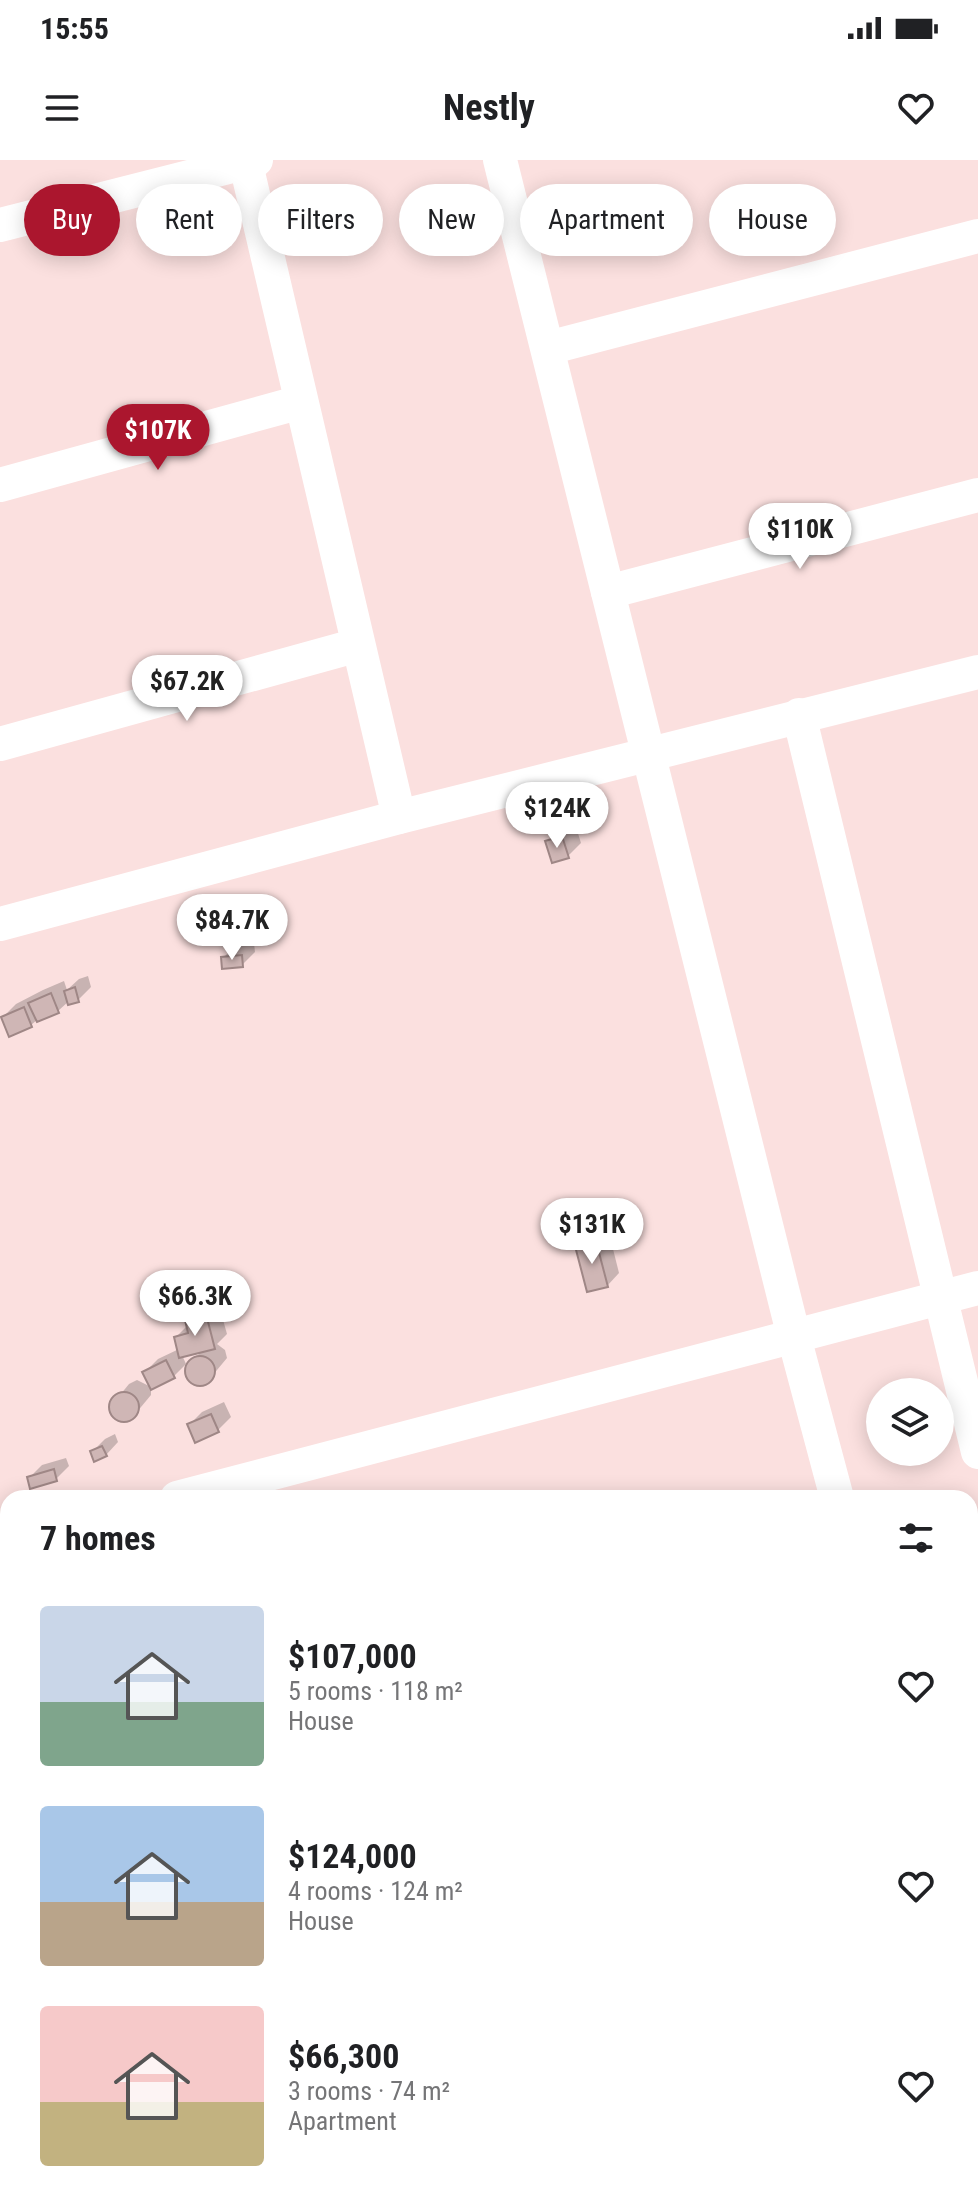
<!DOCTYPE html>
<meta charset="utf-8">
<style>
body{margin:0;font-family:"Roboto Condensed",sans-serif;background:#f2f2f2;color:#202124;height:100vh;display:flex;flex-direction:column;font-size:30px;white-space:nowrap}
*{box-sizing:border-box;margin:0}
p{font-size:26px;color:#757577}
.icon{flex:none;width:44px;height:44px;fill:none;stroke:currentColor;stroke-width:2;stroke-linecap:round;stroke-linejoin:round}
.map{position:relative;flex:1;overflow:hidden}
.drawer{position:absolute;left:0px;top:1330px;width:978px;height:714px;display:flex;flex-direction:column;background:#fff;border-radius:24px 24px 0 0;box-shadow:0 4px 20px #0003}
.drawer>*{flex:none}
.top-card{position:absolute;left:24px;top:24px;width:930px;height:72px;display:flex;gap:16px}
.controls{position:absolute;left:866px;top:1218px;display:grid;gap:16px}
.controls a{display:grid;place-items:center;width:88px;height:88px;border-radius:50%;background:#fff;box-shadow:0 4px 20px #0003;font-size:40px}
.price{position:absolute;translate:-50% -68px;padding:0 18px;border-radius:28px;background:#fff;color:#222;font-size:26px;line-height:52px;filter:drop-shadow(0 2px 4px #0008)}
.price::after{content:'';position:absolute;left:50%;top:48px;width:24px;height:18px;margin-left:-12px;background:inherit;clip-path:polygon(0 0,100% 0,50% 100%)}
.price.active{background:#ab162e;color:#fff}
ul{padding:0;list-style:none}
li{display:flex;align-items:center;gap:24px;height:200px;padding:0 40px}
li span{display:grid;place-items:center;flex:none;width:224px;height:160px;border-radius:8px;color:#555}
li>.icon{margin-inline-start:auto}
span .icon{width:96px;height:96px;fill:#fffc;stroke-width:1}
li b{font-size:34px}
h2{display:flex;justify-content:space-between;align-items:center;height:96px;padding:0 40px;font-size:34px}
.pill{padding:0 28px;border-radius:36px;background:#fff;box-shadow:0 4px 20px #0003;font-size:28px;line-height:72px}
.pill.active{background:#ab162e;color:#fff}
.status{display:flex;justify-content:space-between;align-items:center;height:56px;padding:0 40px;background:#fff;direction:ltr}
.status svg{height:22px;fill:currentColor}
header{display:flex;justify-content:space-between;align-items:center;height:104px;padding:0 40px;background:#fff;font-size:36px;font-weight:700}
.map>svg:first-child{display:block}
</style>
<div class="status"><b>15:55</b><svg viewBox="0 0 49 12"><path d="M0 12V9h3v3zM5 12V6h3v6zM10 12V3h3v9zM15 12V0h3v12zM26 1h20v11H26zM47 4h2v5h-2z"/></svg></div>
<header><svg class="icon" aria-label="menu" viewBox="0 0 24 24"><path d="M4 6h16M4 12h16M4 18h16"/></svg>Nestly<svg class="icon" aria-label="heart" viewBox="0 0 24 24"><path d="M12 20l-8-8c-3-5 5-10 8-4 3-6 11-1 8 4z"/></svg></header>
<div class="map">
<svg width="978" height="2043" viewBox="0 0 978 2043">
<rect width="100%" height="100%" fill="#fbe0df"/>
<!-- shadow -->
<g fill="#0003">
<path d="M575,664L581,683L568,696L548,681L560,669Z"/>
<path d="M254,783L255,792L242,805L223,798L236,785Z"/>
<path d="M88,816L91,827L78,840L69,841L58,851L37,860L31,865L3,857L16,844L43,830L64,821L67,830L79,819Z"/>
<path d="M608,1069L619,1113L607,1126L578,1086L590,1073Z"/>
<path d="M218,1142L227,1174L217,1184L225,1190L227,1198L207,1222L200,1224L189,1218L187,1209L202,1190L182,1195L186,1204L174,1216L145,1212L158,1199L179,1189L176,1177L188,1165L187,1160L200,1147Z"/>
<path d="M137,1220L151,1227V1235L131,1259L124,1261L112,1254L111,1246L129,1224Z"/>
<path d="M224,1242L231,1257L218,1270L189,1265L202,1252Z"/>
<path d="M115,1274L118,1282L106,1295L92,1292L105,1279Z"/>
<path d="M66,1298L69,1306L56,1319L29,1318L42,1305Z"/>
</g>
<!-- building -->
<g fill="#cfb6b5" stroke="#9f8786" stroke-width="2">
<path d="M562,676L569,698L552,703L545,681Z"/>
<path d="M242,795L243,807L222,809L221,797Z"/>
<path d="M75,827L79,842L68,845L64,831Z"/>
<path d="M51,833L59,853L37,862L28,843Z"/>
<path d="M24,847L32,867L9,877L1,857Z"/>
<path d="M596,1081L608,1127L587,1132L575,1086Z"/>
<path d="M206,1154L215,1189L179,1198L174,1177L188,1173L185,1160Z"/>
<circle cx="200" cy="1211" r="15"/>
<path d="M166,1200L175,1218L151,1230L142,1212Z"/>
<circle cx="124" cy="1247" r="15"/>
<path d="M211,1254L219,1272L195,1283L187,1264Z"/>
<path d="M102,1286L107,1296L94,1302L90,1291Z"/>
<path d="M54,1309L57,1321L30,1329L27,1317Z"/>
</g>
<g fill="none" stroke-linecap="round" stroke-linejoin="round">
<!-- minor -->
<g stroke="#fff" stroke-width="34">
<path d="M245,0L399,657"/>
<path d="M500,0L794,1177L837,1338"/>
<path d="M0,65L256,0"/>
<path d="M548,188L978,76"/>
<path d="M0,325L301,242"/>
<path d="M608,432L978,335"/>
<path d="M799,555L978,1292"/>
<path d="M0,584L358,485"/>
<path d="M0,764L399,657L978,512"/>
<path d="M177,1338L978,1128"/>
<path d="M0,1381L8,1379"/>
<path d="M0,1789L8,1793"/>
<path d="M970,1827L978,1840"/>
<path d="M970,1960L978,1949"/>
<path d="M232,2036L235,2043"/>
<path d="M926,2043L927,2036"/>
</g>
</g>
</svg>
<div class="controls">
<a><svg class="icon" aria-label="layers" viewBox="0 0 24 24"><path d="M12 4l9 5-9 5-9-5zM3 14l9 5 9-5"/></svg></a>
</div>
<b class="price active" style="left:158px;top:312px">$107K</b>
<b class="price" style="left:800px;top:411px">$110K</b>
<b class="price" style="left:187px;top:563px">$67.2K</b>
<b class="price" style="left:557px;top:690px">$124K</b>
<b class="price" style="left:232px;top:802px">$84.7K</b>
<b class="price" style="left:592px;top:1106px">$131K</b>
<b class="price" style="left:195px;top:1178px">$66.3K</b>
<div class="top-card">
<a class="pill active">Buy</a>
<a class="pill">Rent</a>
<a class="pill">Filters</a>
<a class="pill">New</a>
<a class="pill">Apartment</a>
<a class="pill">House</a>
</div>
<section class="drawer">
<h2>7 homes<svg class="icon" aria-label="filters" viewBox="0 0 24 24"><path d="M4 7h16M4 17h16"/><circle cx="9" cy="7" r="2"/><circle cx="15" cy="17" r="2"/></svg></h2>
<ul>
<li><span style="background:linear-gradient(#c9d6e8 60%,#7fa58c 0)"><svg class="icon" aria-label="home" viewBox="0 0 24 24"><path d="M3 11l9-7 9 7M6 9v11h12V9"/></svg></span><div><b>$107,000</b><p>5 rooms · 118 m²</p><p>House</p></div><svg class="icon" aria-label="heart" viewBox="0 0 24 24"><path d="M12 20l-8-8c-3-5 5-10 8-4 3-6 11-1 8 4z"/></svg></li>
<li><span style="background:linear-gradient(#a9c7e8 60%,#b9a48a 0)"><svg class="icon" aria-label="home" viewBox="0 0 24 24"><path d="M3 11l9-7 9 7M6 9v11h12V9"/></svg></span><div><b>$124,000</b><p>4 rooms · 124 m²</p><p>House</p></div><svg class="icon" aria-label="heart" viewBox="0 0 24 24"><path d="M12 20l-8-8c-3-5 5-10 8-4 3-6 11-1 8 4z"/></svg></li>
<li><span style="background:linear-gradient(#f6c9c9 60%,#c2b280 0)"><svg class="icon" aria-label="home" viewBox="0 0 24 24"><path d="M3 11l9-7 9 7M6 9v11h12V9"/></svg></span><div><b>$66,300</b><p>3 rooms · 74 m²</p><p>Apartment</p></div><svg class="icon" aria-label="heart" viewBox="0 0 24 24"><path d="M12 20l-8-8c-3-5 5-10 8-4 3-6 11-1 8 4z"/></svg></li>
</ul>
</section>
</div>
